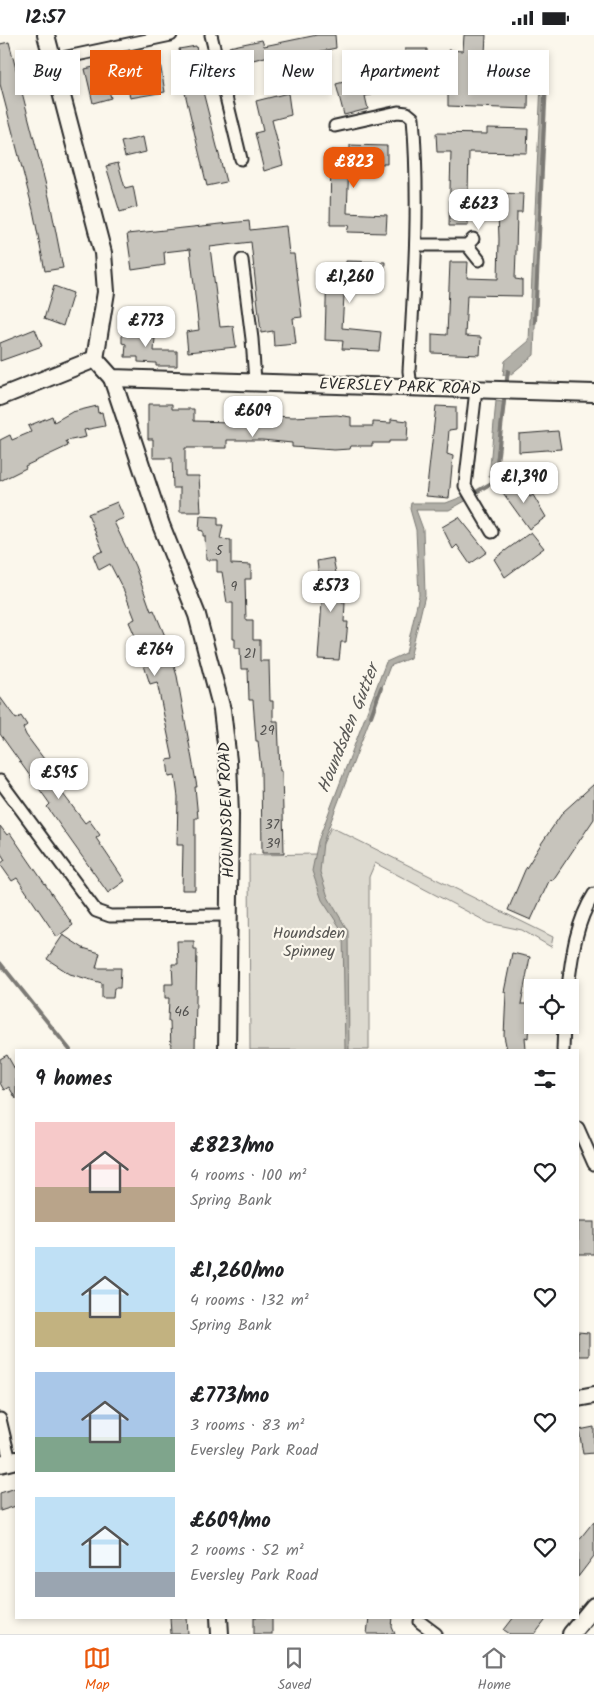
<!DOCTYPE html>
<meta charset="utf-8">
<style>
body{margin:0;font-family:Kalam,sans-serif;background:#f2f2f2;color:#202124;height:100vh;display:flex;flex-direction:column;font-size:19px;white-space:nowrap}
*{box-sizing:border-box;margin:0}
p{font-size:16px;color:#757577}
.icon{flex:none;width:28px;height:28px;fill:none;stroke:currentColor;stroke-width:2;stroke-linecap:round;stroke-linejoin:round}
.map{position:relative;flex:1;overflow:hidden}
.sheet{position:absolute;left:15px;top:1014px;width:564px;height:570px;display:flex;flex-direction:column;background:#fff;border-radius:0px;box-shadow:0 2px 8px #0003}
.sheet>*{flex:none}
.guide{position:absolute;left:15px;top:15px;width:565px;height:45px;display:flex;gap:10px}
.controls{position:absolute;left:524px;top:944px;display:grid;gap:10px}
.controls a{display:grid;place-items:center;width:55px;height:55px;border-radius:0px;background:#fff;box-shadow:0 2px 8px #0003;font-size:25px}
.price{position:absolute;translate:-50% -42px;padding:0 11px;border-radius:10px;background:#fff;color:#222;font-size:16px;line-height:32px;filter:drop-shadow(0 1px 2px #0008)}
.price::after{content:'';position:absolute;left:50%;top:30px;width:15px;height:11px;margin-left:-8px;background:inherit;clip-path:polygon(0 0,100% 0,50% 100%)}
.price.selected{background:#ea580c;color:#fff}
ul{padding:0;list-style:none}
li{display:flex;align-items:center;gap:15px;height:125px;padding:0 20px}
li span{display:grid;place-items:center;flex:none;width:140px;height:100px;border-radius:0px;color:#555}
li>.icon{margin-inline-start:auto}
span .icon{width:60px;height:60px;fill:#fffc;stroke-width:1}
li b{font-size:21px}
h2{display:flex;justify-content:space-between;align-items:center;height:60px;padding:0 20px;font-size:21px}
.tag{padding:0 18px;border-radius:0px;background:#fff;box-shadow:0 2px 8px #0003;font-size:18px;line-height:45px}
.tag.selected{background:#ea580c;color:#fff}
.status{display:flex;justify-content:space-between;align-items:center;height:35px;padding:0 25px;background:#fff;direction:ltr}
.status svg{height:14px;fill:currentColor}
.menu{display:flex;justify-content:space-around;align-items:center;height:70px;border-top:1px solid #e0e0e0;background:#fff;font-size:14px;color:#757577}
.menu a{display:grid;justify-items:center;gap:2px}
.menu .selected{color:#ea580c}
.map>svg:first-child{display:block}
</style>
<div class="status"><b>12:57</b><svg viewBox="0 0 49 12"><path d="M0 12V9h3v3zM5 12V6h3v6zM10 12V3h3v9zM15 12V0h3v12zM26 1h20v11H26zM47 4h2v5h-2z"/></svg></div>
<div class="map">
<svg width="594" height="1599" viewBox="0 0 594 1599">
<rect width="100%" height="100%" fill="#fbf7ec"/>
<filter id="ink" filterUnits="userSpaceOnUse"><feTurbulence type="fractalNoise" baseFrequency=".02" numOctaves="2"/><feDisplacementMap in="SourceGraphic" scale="10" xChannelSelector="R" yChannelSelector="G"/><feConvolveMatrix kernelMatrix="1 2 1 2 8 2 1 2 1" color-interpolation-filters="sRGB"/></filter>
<g filter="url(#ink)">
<!-- green -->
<path fill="#dddad0" stroke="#84827e" d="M331,792L553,902L551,912L522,895L489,888L375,828L369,842V1015H250L249,820L318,819Z"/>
<!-- water -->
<g fill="#b1afa7" stroke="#7b7a75">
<path d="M541,48H544L534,320L510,340H503L505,326L529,306Z"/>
<path d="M496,366L503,367L494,442H489Z"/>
<path d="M464,461L467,465L449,475H416L423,494L425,560L410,623L390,631L323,807L320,837L328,862L348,896L349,1015H345L343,897L322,865L312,836L318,806L386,627L406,618L419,560L416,495L410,474L411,468H446Z"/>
</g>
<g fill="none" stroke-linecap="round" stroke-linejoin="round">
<!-- stream -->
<g stroke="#7b7a75" stroke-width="4">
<path d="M535,287L546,47"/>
<path d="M506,351L508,336"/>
<path d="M471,460L495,446L505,358"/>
<path d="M371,681L381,653"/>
<path d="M0,928L70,1015"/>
</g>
</g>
<!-- building -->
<g fill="#c7c4bc" stroke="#2b2b2b">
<path d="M317,0H335L336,13L271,27L269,21L233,30L229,12L262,5L264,11Z"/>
<path d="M464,0H486L485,18L529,19L528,74L448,71V15L463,16Z"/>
<path d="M9,7L49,162L63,233L45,236L33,175L0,49V9Z"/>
<path d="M196,11L202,44L200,45L226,147L207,151L185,58H187L179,14Z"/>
<path d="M405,14H427V54L400,53Z"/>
<path d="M134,20L135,26L159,22L165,57L130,63L122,23Z"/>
<path d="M102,30L111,63L93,68L85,34Z"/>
<path d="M363,42L364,45L368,44L372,60L365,61L368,74L344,80L336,49Z"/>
<path d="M288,58L291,80L272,85L283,130L264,136L255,98L263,96L256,66Z"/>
<path d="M487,93L528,94L527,118L469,117L468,157L523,159L522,177H517L516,217L515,244L522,245V261L467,260L465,301L481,302L480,320L432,318V299L447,300L450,227H468L467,243L498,244L499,204L498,177L468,176V191H449L451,117H437L436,98L487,99Z"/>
<path d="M143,102L146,117L125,122L121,107Z"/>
<path d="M350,110L387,111V129L349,128L347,178L387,180L386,198L347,197L349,190H330L331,115L350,116Z"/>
<path d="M118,128L125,153L133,151L137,172L120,177L106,131Z"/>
<path d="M249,186L250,195L286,191L289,219H294L302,282L293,283L296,309L274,311L273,296L261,298L251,207L210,212L220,292L233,291L236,312L188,317L186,297L199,295L190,214L164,217L165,230L132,235L127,199Z"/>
<path d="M346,226L385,227L384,246L345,245L342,293L381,297L379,316L342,314L343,306L325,305L327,231L346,232Z"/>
<path d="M54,251L73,258L63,291L44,284Z"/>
<path d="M122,293L148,294V303H155L154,316H177V331H156V328L138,327V322H125L126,309L122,308Z"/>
<path d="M35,294L42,311L0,326V308Z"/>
<path d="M148,369H172V374H194V386L231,387V379L293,382L337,380L351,382V391H373V387L391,388V384L408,386L407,406H389V408H372V411H351L350,414L334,415L292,412V408L262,405H227V413H185V441H199L201,477H180V453H173L172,423H153V404H148Z"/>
<path d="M97,371L98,378L102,377L105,391L84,395L86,402L66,406L68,411L25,431L26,433L0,446V405L10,400L12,405L31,397L28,391L52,381L54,387L72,377Z"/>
<path d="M436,371L456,372V394L449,395L447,419L453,421L449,463L426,461Z"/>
<path d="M558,396L561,414L519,417V399Z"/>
<path d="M517,443L530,462L533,460L546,482L529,494L501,455Z"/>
<path d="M117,467L124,483L114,487L135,531L151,576L154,575L165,601L177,641L197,752H195L198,783H195V855H182L183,810H177L178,762L175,740L169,741L167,725L173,724L157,647L150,649L140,618L142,617L129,587L135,584L124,556L110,529L99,535L93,520L103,516L88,479Z"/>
<path d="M200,481L218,482V490H223L220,504L231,505V529L251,530V544H245L246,585H253V605H260V626H269L270,666H273V686H278L280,736H282L284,818H262L261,734L258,706H256L253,665H249L248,634H241L240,613H235V604H233V568H227L222,537H217V525H206L205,501H203V496L199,495Z"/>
<path d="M459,482L487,517L470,529L457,510L453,514L442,492Z"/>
<path d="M531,497L544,513L505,542L494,524Z"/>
<path d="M333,523L342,568H345L344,587H348L346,607H341L339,625L318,624L322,567L317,526Z"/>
<path d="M0,662L16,684L21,681L27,690L23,693L26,700L65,752L60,755L85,788L89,785L100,800L96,803L125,846L108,858L47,772L50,769L0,699Z"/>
<path d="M594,749V784L553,845L550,844L531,885L508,875L525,835L541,809L563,777Z"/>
<path d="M0,791L7,800L10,798L73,890L57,902L17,843L12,846L0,829L5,825L0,817Z"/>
<path d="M63,900L83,913L100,918L96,933H121L120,953H114L113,963H102V948L70,939L47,924Z"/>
<path d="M177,906H194V914H197L195,1015H171L170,986H168L169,963H165V949H173L172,929H178Z"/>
<path d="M512,918L530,922L521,969H530L528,1003L525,1002L526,1015H507L504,1001L506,958L504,957Z"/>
<path d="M7,1020L16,1036V1064L9,1052L4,1055L0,1048V1024Z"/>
<rect x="578" y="1187" width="16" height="32"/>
<path d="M578,1297L589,1298V1321H578Z"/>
<path d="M594,1392V1418L583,1419L579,1395Z"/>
<path d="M16,1453V1471L0,1476V1458Z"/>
<path d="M594,1486V1521L578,1542V1506Z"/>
<path d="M170,1582H187L188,1599H171Z"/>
<rect x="254" y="1582" width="18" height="17"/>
<path d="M369,1582H393L392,1592L395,1599H367Z"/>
<path d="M514,1582H548L535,1599H510L504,1595Z"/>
</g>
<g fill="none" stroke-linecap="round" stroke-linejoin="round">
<defs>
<g id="street">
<path d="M211,0L241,124"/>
<path d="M53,25L171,0"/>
<path d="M335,91L398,77L407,78L413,83C420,168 414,252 409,336L411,353"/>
<path d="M416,210H467L473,204"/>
<path d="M467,210L479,225"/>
<path d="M242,225L252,304L255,346"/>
<path d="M476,355L465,451L492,497"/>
<path d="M0,746L96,876L110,881L228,880"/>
<path d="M568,952C572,920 576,887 594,859"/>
<path d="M563,1015L564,990"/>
<path d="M578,1093L594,1129"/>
<path d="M0,1384L10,1426"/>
<path d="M420,1587L436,1599"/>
</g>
<g id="secondary">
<path d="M46,0L103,218L106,257L95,324"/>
<path d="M95,324L112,343L594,358"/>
<path d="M112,343L161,490L197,580L222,675L228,726L230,780L227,1015"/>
<path d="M0,362L95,324"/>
<path d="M578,1363L594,1360"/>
<path d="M0,1429L16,1425"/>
<path d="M219,1582L220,1599"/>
<path d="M571,1599L594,1571"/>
</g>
</defs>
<!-- street casing -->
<use href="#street" stroke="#2b2b2b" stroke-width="15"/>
<!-- secondary casing -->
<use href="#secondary" stroke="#2b2b2b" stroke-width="20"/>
<!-- street -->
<use href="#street" stroke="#fbf7ec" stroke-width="11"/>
<!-- secondary -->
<use href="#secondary" stroke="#fbf7ec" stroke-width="16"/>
</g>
</g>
<g text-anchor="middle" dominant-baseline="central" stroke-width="4.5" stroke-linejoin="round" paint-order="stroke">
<!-- number labels -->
<g font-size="14" fill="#52514f">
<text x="219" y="516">5</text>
<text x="234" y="552">9</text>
<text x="250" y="619">21</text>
<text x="267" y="696">29</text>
<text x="272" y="790">37</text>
<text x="273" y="809">39</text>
<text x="182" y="977">46</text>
</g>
<!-- street labels -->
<g font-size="16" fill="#2b2b2b" stroke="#fbf7ec">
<text transform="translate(400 352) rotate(2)">EVERSLEY PARK ROAD</text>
<text transform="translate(227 775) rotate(-92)">HOUNDSDEN ROAD</text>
</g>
<!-- park labels -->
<g font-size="16" fill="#585754" stroke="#fbf7ec">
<text x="309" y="898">Houndsden<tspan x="309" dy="18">Spinney</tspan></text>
</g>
<!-- water labels -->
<g font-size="18" font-style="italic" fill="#5a5956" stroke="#fbf7ec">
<text transform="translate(349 694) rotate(-68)">Houndsden Gutter</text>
</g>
</g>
</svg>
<div class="controls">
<a><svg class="icon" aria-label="locate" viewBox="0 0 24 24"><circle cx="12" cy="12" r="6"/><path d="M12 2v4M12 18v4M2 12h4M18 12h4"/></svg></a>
</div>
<b class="price selected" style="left:354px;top:154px">£823</b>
<b class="price" style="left:479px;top:196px">£623</b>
<b class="price" style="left:350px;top:269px">£1,260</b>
<b class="price" style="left:146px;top:313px">£773</b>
<b class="price" style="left:253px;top:403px">£609</b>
<b class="price" style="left:524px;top:469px">£1,390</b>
<b class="price" style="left:331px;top:578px">£573</b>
<b class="price" style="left:155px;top:642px">£764</b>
<b class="price" style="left:59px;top:765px">£595</b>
<div class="guide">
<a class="tag">Buy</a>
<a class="tag selected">Rent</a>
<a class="tag">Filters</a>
<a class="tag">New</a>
<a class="tag">Apartment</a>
<a class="tag">House</a>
</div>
<section class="sheet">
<h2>9 homes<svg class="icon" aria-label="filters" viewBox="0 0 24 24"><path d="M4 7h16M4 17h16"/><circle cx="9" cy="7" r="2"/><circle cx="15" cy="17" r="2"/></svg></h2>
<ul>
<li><span style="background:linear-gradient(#f6c9c9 65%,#b9a48a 0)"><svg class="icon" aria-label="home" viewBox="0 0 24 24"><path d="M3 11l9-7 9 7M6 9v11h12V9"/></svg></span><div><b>£823/mo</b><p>4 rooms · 100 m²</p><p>Spring Bank</p></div><svg class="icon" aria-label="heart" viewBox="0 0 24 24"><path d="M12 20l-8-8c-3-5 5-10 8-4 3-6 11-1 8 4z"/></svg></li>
<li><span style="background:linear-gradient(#bfe0f5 65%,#c2b280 0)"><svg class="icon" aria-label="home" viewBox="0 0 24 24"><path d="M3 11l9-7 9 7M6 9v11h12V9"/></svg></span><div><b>£1,260/mo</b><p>4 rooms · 132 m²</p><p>Spring Bank</p></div><svg class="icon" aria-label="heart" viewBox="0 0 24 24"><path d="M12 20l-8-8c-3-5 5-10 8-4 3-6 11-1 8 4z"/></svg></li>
<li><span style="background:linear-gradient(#a9c7e8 65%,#7fa58c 0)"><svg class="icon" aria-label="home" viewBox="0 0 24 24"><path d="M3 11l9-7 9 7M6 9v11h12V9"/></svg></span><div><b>£773/mo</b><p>3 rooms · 83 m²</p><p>Eversley Park Road</p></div><svg class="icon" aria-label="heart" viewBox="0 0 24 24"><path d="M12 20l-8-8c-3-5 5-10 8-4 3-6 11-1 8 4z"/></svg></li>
<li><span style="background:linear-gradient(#bfe0f5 75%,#9aa5b1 0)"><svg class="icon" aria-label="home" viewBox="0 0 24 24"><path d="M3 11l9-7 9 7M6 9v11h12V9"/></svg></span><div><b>£609/mo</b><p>2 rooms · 52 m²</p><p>Eversley Park Road</p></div><svg class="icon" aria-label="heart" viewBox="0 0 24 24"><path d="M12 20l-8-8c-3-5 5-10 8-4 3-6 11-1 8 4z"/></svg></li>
</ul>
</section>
</div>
<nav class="menu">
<a class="selected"><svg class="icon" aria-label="map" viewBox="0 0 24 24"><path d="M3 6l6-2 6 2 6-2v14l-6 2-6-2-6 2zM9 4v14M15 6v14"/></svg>Map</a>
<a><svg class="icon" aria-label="saved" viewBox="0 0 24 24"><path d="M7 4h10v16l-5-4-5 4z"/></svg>Saved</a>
<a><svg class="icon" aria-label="home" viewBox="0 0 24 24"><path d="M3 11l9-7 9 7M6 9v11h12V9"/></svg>Home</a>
</nav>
